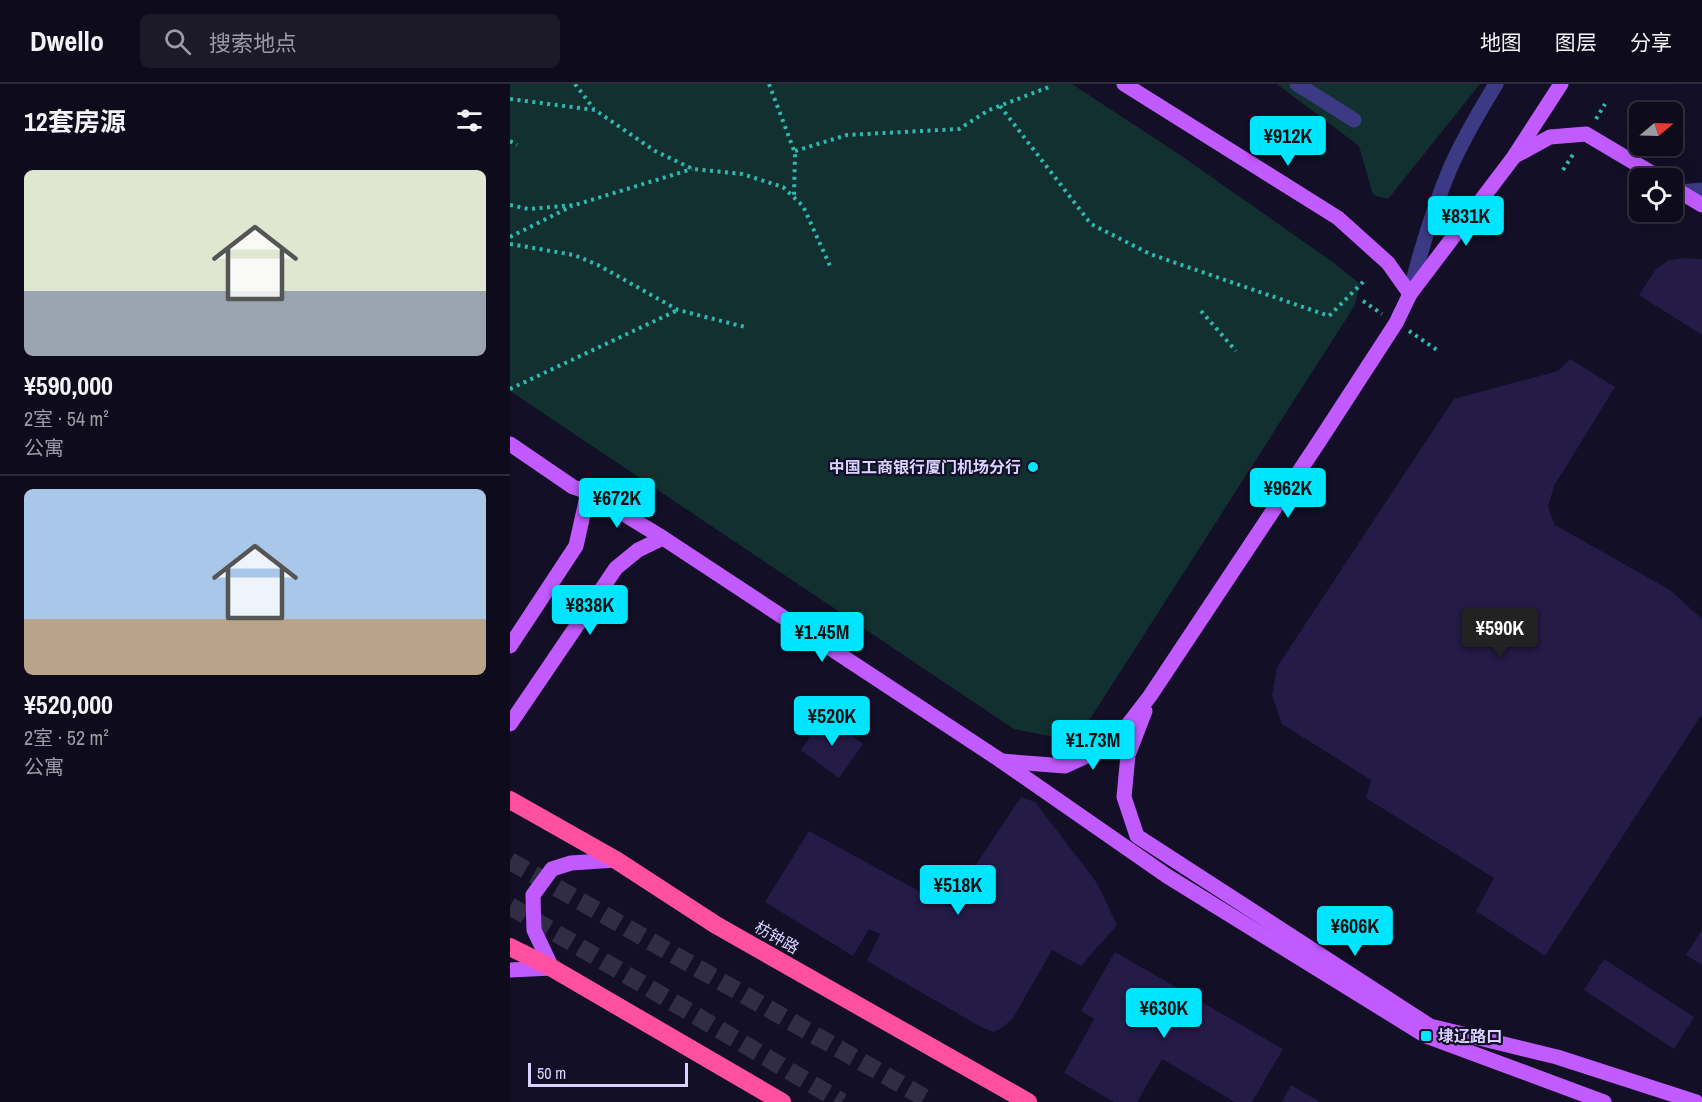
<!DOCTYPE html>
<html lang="zh">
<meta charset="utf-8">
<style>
body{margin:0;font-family:"Archivo Narrow","Noto Sans SC",sans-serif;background:#1c1929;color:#f1f3f6;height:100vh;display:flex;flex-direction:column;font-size:22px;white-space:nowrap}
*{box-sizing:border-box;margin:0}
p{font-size:20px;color:#9b9ba3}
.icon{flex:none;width:33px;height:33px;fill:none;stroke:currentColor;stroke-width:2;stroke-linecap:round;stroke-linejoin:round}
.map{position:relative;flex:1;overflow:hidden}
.drawer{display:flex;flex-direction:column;background:#0e0b1c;width:510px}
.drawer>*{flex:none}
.needle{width:39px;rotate:71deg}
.controls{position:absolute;left:1119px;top:18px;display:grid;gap:12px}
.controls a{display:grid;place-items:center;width:54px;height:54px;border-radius:9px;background:#0e0b1c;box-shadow:0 6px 24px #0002,0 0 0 2px #2e2b3b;font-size:30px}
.scale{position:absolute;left:18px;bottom:15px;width:160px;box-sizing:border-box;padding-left:6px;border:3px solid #d9d4ff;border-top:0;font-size:16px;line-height:21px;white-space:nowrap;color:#d9d4ff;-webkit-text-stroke:4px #130f26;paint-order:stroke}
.price{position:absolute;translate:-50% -51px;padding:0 14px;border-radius:6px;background:#00e5ff;color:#111;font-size:20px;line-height:39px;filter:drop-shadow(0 2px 3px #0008)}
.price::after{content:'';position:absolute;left:50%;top:36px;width:18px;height:14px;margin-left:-9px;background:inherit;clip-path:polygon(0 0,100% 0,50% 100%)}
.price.active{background:#222;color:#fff}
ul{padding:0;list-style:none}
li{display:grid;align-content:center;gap:12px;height:318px;padding:0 24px}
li+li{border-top:2px solid #2e2b3b}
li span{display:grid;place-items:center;height:186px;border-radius:9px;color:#555}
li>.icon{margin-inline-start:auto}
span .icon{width:108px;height:108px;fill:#fffc;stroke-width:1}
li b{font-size:26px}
h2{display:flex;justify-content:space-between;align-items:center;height:72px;padding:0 24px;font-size:26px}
header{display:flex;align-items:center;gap:36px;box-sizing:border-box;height:84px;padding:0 30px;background:#0e0b1c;border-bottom:2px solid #2e2b3b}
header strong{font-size:28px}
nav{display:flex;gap:33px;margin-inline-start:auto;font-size:21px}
.search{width:420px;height:54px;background:#1c1929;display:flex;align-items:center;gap:15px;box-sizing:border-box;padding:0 21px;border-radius:9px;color:#9b9ba3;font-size:22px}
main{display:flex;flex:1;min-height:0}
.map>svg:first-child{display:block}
</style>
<header>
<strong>Dwello</strong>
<div class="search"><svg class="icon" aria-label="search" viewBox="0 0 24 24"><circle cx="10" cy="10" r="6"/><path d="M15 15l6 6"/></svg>搜索地点</div>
<nav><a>地图</a><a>图层</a><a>分享</a></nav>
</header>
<main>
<section class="drawer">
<h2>12套房源<svg class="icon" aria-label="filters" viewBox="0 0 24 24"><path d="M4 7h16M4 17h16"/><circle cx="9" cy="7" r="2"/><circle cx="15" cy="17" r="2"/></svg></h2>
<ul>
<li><span style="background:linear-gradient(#dfe7d0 65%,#9aa5b1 0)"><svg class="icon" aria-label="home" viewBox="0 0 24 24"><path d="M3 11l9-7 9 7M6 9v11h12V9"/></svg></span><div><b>¥590,000</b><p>2室 · 54 m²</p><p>公寓</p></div></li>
<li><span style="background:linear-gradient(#a9c7e8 70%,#b9a48a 0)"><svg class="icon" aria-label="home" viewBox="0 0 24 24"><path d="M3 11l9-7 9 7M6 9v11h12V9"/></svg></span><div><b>¥520,000</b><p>2室 · 52 m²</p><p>公寓</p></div></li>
</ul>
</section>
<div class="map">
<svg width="1192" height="1018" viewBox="0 0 1192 1018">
<rect width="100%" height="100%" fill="#130f26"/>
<!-- green -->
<g fill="#12302f">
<path d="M0,0H562L673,73L824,179L850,200L845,221L582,632L572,643L550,654L504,645L0,307Z"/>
<path d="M767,0H970L878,115L863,111L849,62Z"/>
</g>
<!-- building -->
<g fill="#241b47">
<path d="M1175,174L1192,175V251L1129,211L1146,185L1159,176Z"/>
<path d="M1060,275L1105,303L1044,402L1038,423L1045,441L1160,506L1192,535V630L1035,872L966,827L984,794L856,714L861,696L772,640L762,611L767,583L944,315L1048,287Z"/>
<path d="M315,632L353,660L329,694L291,666Z"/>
<path d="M511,713L525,718L587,799L607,841L571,882L542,866L503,934L492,944L483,948L471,943L357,877L370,850L359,845L343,872L255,818L299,747L438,823Z"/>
<path d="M1192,846V881L1176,871Z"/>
<path d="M605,868L773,965L742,1018H725L652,975L627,1018H604L554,989L584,935L571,927Z"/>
<path d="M1094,875L1184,933L1164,965L1074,906Z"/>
<path d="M781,1001L810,1018H772Z"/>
</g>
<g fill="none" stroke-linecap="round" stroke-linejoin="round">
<!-- highway-tunnel -->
<g stroke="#312d47" stroke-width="18" stroke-dasharray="18 9" stroke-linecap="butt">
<path d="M0,777L422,1018"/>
<path d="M0,822L332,1018"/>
</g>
<!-- path -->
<g stroke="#2fb8b0" stroke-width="4" stroke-dasharray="3 4.5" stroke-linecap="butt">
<path d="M65,0L84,25"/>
<path d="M259,0L285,69L284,113"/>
<path d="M0,15L85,26L145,67L183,85L232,90L273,103L293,122L321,184"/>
<path d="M490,22L581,140L640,170L819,232L855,196"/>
<path d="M1086,35L1095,20"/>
<path d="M0,57L7,61"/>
<path d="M285,67L337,51L449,45L479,26L539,3L541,0"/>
<path d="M1053,86L1064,69"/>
<path d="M0,121L18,125L65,121L182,85"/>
<path d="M0,153L62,122"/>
<path d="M0,160L64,171L88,181L168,226L235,243"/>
<path d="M853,217L872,230"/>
<path d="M691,227L726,267"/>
<path d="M899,247L930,268"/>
<path d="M0,305L168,226"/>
</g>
<!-- minor -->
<g stroke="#3d3a85" stroke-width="15">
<path d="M787,0L844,36"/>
<path d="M1169,108L1192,106"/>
<path d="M900,210C910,167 924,123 941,82C954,54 970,26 986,0"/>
</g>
<!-- major -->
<g stroke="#c25bff" stroke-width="15">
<path d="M614,0L828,134L878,179L900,210"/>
<path d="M1005,72L1040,53L1076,50L1150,94"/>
<path d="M1162,103L1192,121"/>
<path d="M0,360L63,403L78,408L153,454L490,676L657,792L916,952L1094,1018"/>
<path d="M0,562L66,462L78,408"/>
<path d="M635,627L618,671L614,713L627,752L920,942L1047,973L1186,1018"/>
<path d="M0,640L106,484L128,466L153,454"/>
<path d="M491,677L555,682L603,660L640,612L812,353L886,239L900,210L1003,74L1051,0"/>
<path d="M0,886L42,884L24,846L23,811L42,785L61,779L106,776"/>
</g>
<!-- highway -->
<g stroke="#ff4fa3" stroke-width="18">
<path d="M0,716L106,776L206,841L518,1018"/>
<path d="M0,863L42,884L272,1018"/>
</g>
</g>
<!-- markers -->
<g fill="#00e5ff" stroke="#130f26" stroke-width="2">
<circle cx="523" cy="383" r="6"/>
<rect x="910" y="946" width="12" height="12" rx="3"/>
</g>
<g text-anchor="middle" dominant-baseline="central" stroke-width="4.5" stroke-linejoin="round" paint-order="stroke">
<!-- poi labels -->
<g font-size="16" font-weight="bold" fill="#d9d4ff" stroke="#130f26" text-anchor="end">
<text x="511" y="383">中国工商银行厦门机场分行</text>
<text x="928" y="952" text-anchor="start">埭辽路口</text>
</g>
<!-- street labels -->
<g font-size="16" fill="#d9d4ff" stroke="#130f26">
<text transform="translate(267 853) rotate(30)">枋钟路</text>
</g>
</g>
</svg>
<div class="controls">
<a><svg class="needle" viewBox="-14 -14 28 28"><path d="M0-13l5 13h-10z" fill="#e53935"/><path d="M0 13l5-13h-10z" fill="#9b9ba3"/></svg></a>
<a><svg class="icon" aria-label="locate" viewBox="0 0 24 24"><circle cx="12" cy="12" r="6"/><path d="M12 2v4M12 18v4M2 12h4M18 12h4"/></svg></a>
</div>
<div class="scale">50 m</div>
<b class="price" style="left:778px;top:83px">¥912K</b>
<b class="price" style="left:956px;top:163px">¥831K</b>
<b class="price" style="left:778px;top:435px">¥962K</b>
<b class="price" style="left:107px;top:445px">¥672K</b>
<b class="price" style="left:80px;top:552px">¥838K</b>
<b class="price active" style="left:990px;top:575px">¥590K</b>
<b class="price" style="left:312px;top:579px">¥1.45M</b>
<b class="price" style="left:322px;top:663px">¥520K</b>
<b class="price" style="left:583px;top:687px">¥1.73M</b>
<b class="price" style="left:448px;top:832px">¥518K</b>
<b class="price" style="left:845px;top:873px">¥606K</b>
<b class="price" style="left:654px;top:955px">¥630K</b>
</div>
</main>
